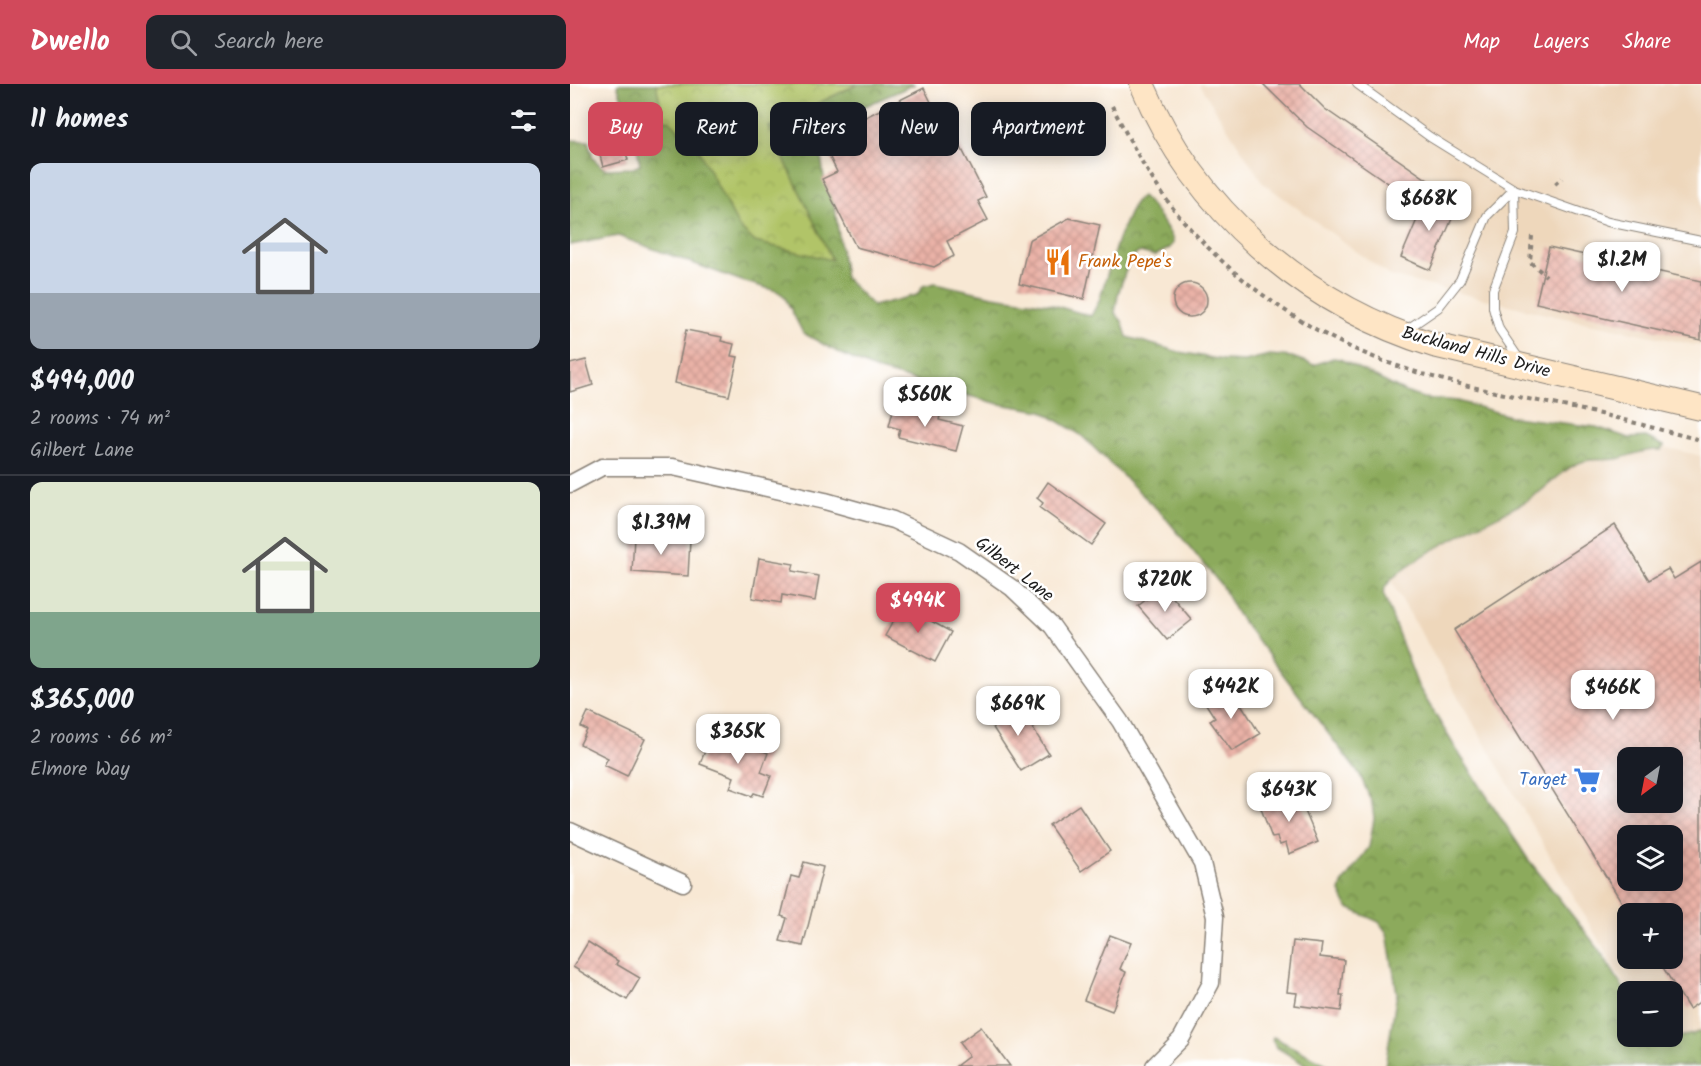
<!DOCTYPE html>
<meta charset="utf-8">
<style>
body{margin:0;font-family:Kalam,sans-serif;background:#20242c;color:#f1f3f6;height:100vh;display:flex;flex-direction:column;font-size:22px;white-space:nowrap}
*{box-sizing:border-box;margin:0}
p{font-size:20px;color:#9ea1a6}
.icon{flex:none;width:33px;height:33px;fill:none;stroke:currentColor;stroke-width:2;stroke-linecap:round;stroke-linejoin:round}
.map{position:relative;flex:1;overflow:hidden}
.side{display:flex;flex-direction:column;background:#171b24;width:570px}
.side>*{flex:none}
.top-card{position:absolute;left:18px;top:18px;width:570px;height:54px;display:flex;gap:12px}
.needle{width:39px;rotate:212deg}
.tools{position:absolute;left:1047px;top:663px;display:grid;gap:12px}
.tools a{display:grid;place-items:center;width:66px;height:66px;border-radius:12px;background:#171b24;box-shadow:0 3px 15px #0003;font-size:30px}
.price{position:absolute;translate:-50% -51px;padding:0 14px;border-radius:12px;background:#fff;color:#222;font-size:20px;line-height:39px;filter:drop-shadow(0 2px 3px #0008)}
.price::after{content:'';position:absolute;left:50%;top:36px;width:18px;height:14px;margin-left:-9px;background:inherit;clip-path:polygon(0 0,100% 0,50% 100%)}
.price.on{background:#d1495b;color:#fff}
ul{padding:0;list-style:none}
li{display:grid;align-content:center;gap:12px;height:318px;padding:0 30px}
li+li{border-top:2px solid #363941}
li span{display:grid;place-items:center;height:186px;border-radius:12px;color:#555}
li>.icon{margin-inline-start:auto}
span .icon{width:108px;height:108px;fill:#fffc;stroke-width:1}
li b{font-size:26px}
h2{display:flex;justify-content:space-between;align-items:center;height:72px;padding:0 30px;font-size:26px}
.tag{padding:0 21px;border-radius:12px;background:#171b24;box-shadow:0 3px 15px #0003;font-size:21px;line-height:54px}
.tag.on{background:#d1495b;color:#fff}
header{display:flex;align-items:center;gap:36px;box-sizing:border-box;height:84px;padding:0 30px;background:#d1495b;color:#fff}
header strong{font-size:28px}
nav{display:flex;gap:33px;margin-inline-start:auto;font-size:21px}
.search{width:420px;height:54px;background:#20242c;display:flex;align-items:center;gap:15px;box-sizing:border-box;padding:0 21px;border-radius:12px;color:#9ea1a6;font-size:22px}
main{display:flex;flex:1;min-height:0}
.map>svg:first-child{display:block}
</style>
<header>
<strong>Dwello</strong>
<div class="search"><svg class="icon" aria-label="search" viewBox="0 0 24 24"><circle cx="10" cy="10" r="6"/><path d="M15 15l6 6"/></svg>Search here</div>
<nav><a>Map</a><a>Layers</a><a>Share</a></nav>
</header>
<main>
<section class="side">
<h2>11 homes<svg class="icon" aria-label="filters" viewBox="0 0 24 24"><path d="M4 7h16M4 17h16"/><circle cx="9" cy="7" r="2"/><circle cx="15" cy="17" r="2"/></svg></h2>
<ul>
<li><span style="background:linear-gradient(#c9d6e8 70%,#9aa5b1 0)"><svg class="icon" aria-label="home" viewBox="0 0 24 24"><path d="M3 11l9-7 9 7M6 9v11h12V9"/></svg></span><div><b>$494,000</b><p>2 rooms · 74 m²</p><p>Gilbert Lane</p></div></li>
<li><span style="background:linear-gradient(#dfe7d0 70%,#7fa58c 0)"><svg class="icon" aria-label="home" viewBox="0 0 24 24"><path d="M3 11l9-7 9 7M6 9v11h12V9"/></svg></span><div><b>$365,000</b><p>2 rooms · 66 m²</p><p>Elmore Way</p></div></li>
</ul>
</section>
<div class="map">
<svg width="1131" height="982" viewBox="0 0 1131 982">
<defs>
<pattern id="forest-crowns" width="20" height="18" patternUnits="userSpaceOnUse" patternTransform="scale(1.5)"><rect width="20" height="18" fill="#8caa5c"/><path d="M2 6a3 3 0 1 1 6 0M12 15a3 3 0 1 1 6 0" fill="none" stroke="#728a4b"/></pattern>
<pattern id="park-crowns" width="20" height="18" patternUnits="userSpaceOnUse" patternTransform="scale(1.5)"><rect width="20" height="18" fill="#b1c468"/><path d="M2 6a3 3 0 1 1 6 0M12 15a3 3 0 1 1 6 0" fill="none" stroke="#98a85a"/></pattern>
<pattern id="building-cross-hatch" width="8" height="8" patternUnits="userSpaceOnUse" patternTransform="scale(1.5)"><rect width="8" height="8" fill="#eab2a7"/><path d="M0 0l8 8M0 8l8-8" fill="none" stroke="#c8988f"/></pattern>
</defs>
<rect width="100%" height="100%" fill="#fff"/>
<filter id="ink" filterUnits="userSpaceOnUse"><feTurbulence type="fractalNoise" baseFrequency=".0167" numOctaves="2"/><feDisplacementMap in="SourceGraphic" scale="12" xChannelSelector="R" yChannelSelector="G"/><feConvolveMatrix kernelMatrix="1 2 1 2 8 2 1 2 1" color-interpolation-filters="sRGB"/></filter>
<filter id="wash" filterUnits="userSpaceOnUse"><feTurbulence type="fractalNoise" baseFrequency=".008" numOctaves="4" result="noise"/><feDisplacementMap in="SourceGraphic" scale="24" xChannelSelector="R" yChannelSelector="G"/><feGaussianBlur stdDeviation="1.35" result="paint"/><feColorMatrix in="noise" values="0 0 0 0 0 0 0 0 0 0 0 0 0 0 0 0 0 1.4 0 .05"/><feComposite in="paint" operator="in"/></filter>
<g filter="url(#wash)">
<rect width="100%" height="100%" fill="#f8e8d4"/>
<!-- built -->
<g fill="#eed7bb" fill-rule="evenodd">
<path d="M629,0H1131V262L976,230L820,192L693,99Z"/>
<path d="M988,338L1131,372V960L1102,952V908L1058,907L818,492ZM1058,674H1102V718H1058ZM1058,752H1102V796H1058ZM1058,830H1102V874H1058Z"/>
</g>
<!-- forest -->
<g fill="url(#forest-crowns)" stroke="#54633c" stroke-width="1.5">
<path d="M47,0H345L255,40L244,47L243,52L251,71L254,94L265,125L275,194L303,222L347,211L353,202L365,199L423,212L479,220L521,232L529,217L548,155L564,119L572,112C578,116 605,153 603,159C602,166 589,168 585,172L570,168L560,174L548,210L545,229L552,237L557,253L609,268L653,276L675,277L699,271L722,273L744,281L763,274L770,275L835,308L853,314L888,317L943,333L1026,343L1059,354L1076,353L1094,362L1091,366C1076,365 1065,370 1051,374C1036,378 1023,372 1006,380C989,389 975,406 958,416C931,432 818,481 813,509L848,602L888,668L958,775L1031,868L1057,910L1058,952C1082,952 1110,957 1131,947V982H815L827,909L817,849L809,838L778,824L770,808L772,800L799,763L804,735L802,719L790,691L667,530L651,501L594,432L511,351L472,327L429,320L309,287L271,270L233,249L214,212L207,207L172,197L48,152L0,161V56L18,57L23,74L34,85L63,84L70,81L66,58Z"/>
<path d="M703,953L760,982H737L706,963L702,956Z"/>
</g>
<!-- park -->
<path fill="url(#park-crowns)" stroke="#667042" stroke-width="1.5" d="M86,0H288L199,43L262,176L185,158L169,143L128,65L99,36H94Z"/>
<g id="blocks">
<!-- building -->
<g fill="url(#building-cross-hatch)" fill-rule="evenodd">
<path d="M693,0H730L755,25L862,99L847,119L737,43Z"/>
<path d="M354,4L364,24L369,20L416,113L408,117L418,136L377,157L384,172L364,183L286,163L252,95L267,88L251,55Z"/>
<path d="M50,46L58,76L33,83L25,52Z"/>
<path d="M858,110L887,123L860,186L831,173Z"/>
<path d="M499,134L530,141L514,215L449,200L459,156Z"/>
<path d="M979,163L1131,197V256L966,219Z"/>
<circle cx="620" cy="216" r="17"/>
<path d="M116,246L152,253L151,257L164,260L161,272L168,273L159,312L105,299Z"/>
<path d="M16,276L23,301L0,308V280Z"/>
<path d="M325,319L370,332L369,336L393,342L386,367L328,353L330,345L319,342Z"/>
<path d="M478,398L536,440L521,461L470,424L473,419L467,414Z"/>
<path d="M1045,441L1079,496L1098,485L1104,495L1131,478V917L1119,925L1087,874H1102V830H1059L884,546ZM1058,674H1102V718H1058ZM1058,752H1102V796H1058Z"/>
<path d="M64,453L120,456L118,492L62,488Z"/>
<path d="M189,474L224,480L222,487L249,492L245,517L212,511L211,519L182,514Z"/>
<path d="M593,502L622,536L597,556L568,522Z"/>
<path d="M332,521L381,548L365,578L315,552Z"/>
<path d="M655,604L667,622L671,620L690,650L662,667L640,637L645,634L634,617Z"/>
<path d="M446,618L479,670L451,687L418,636Z"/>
<path d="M18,628L75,655L57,692L34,681L38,674L10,660L17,646L11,643Z"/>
<path d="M141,651L174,665L176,660L198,669L191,688L201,692L193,712L184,709L182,712L160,704L164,693L130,680Z"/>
<path d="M727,708L748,758L719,770L716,759L710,761L707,753L702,754L690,722Z"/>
<path d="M509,721L540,767L511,787L479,741Z"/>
<path d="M234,778L253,783L233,862L210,857L217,834L211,832L221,792L229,794Z"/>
<path d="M540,851L561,859L550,885L556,888L542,927L514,916Z"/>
<path d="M723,857L752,860L750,873L774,876L770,911H773L771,927L725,921L727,909L717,908Z"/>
<path d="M18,858L48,877L46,880L70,894L57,916L3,883Z"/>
<path d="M411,943L440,982H386L399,972L389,959Z"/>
</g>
</g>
</g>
<g filter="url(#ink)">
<use href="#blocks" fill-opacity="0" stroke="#8a8278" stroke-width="1.5"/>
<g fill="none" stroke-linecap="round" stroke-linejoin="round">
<defs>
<g id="lane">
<path d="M787,0L860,53L944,105L1038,138L1131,157"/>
<path d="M944,105L945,149L923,206V224L929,245L950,276"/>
<path d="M836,246L868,224L890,196L917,132L944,105"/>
</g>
<g id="street">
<path d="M0,400L32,383H103L255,417L323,436L389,467L442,504L482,542L550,637L632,779L645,833L641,899L611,955L584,982"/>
<path d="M0,747L113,799"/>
</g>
<path id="secondary" d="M572,0C625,126 735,221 864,261L1131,324"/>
</defs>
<!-- lane casing -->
<use href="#lane" stroke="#8a8278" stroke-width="10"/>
<!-- street casing -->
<use href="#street" stroke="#8a8278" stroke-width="19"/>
<!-- secondary casing -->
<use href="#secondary" stroke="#8a8278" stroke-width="26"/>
<!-- path -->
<g stroke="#8a8278" stroke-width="4" stroke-dasharray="4.5 4.5" stroke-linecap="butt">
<path d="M542,22C560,57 578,92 602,123C657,193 738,251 822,280C889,304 960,314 1030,330C1064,338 1097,348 1131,356"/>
<path d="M985,100L992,94"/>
<path d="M962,152L960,178L976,192"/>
</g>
<!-- lane -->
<use href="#lane" stroke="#fff" stroke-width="8"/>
<!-- street -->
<use href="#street" stroke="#fff" stroke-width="16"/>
<!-- secondary -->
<use href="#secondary" stroke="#fee5c5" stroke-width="24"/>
</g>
</g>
<!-- icons -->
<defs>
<symbol id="restaurant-bare" viewBox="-9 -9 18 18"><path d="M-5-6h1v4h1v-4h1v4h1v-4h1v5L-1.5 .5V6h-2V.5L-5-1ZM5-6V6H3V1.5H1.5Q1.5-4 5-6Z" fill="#e8710a" stroke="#fff" stroke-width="2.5" paint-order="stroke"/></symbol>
<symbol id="supermarket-bare" viewBox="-9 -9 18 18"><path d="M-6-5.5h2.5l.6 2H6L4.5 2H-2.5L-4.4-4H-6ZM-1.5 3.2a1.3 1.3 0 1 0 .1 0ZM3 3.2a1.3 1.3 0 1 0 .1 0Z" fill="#3f7fe0" stroke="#fff" stroke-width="2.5" paint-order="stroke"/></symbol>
</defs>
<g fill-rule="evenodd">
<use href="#restaurant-bare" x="469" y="159" width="38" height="38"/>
<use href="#supermarket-bare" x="998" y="677" width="38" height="38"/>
</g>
<g text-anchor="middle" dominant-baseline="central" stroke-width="5" stroke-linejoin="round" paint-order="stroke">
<!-- food labels -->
<g font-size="18" fill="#c56008" stroke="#fff" text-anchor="start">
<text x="508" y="178">Frank Pepe's</text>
</g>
<!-- street labels -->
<g font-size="18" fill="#1c1c1c" stroke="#fff">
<text transform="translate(906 269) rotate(15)">Buckland Hills Drive</text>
<text transform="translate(444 486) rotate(38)">Gilbert Lane</text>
</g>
<!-- shop labels -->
<g font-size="18" fill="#366cbe" stroke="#fff" text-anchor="end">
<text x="997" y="696">Target</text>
</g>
</g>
</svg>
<div class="tools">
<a><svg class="needle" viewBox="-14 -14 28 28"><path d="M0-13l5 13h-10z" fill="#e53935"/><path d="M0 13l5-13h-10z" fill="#9ea1a6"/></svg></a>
<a><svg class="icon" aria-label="layers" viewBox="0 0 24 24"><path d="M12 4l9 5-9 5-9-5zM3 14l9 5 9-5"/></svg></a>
<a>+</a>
<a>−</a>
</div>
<b class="price" style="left:859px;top:148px">$668K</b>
<b class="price" style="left:1052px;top:209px">$1.2M</b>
<b class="price" style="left:355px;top:344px">$560K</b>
<b class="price" style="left:91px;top:472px">$1.39M</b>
<b class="price" style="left:595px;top:529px">$720K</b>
<b class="price on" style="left:348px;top:550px">$494K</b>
<b class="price" style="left:661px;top:636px">$442K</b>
<b class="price" style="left:1043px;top:637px">$466K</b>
<b class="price" style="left:448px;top:653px">$669K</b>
<b class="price" style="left:168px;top:681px">$365K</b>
<b class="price" style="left:719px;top:739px">$643K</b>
<div class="top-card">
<a class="tag on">Buy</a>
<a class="tag">Rent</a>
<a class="tag">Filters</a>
<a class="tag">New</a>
<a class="tag">Apartment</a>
</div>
</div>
</main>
